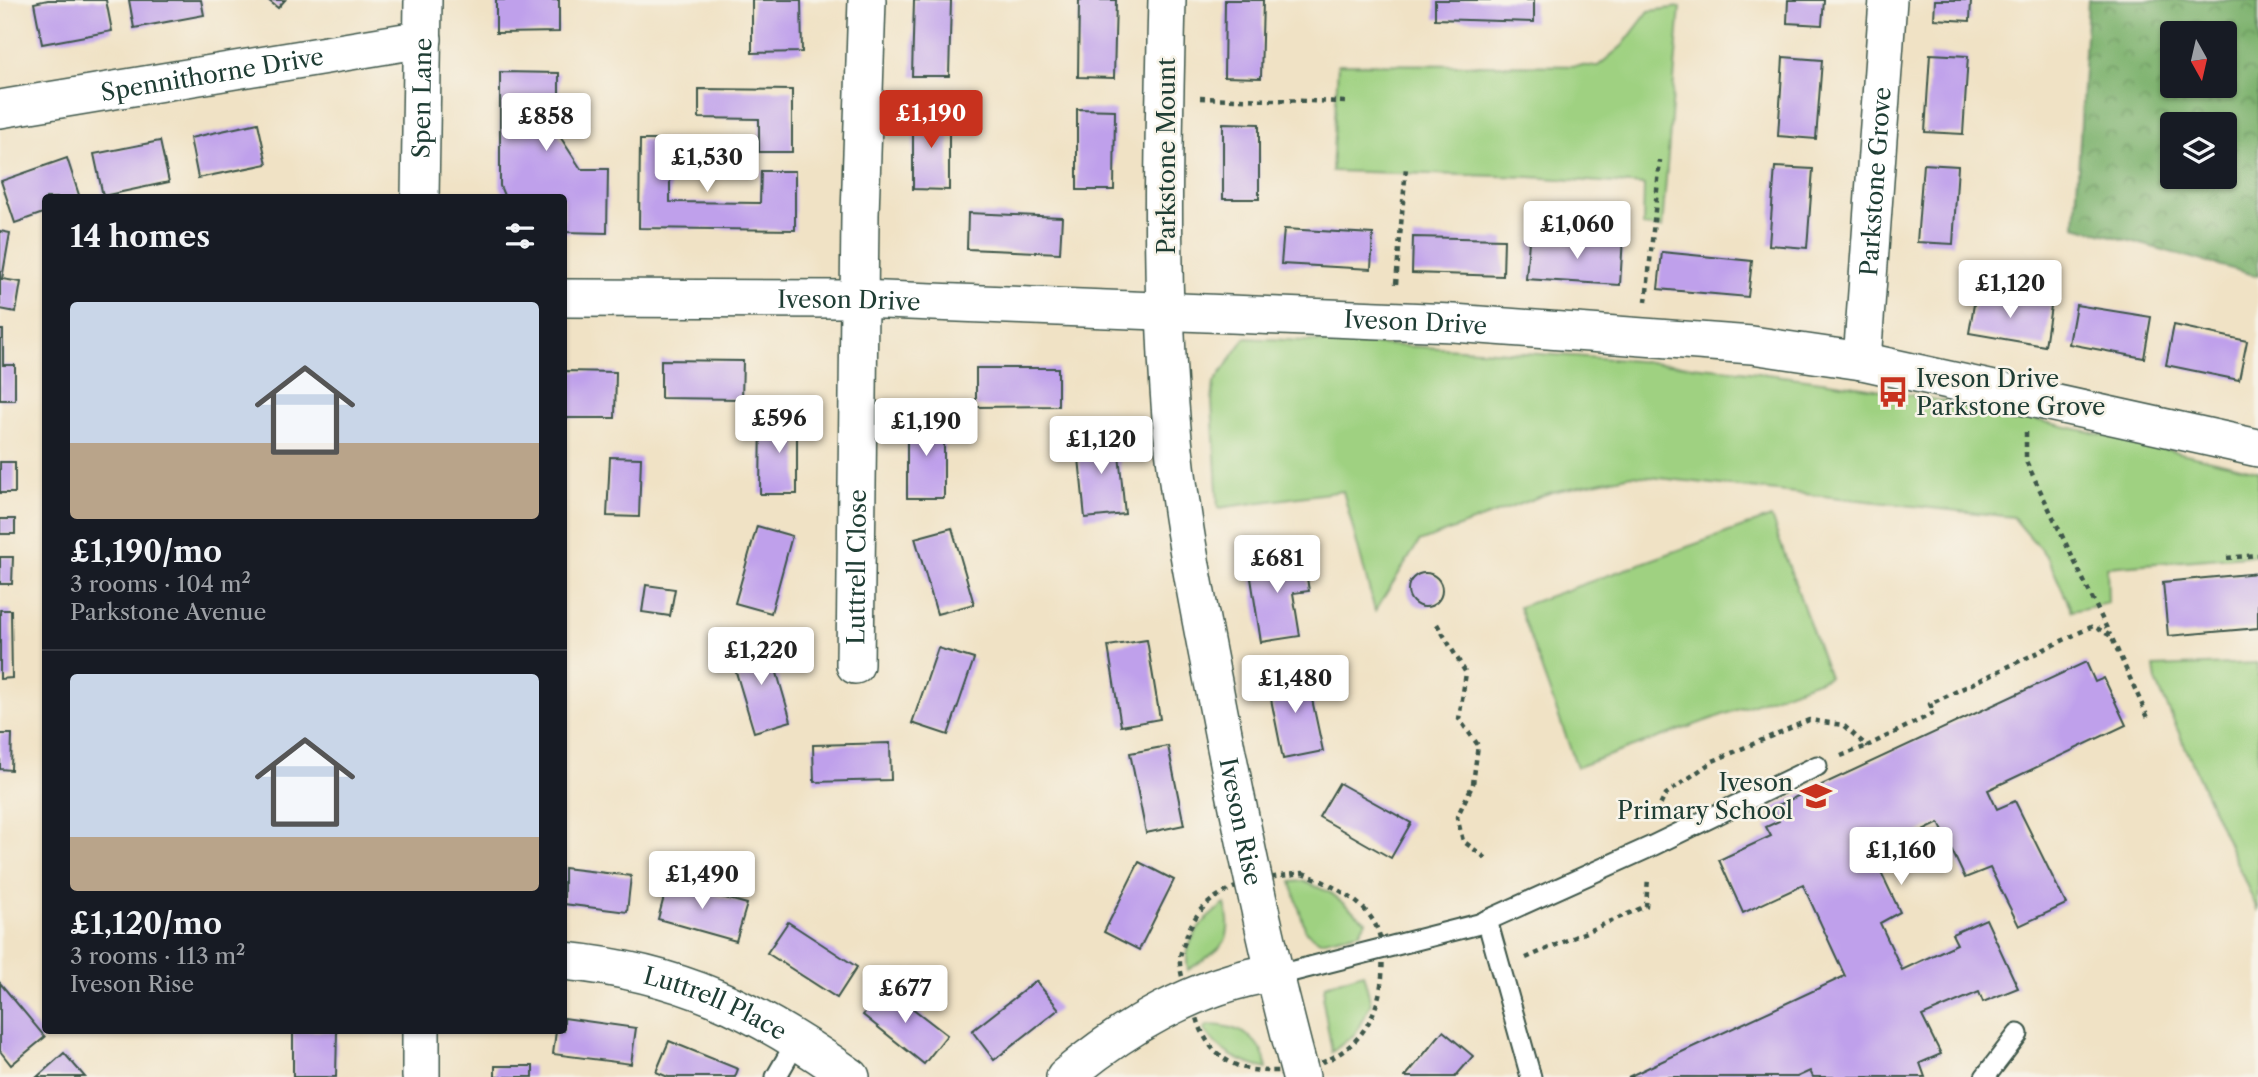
<!DOCTYPE html>
<meta charset="utf-8">
<style>
body{margin:0;font-family:"Libre Caslon Text",serif;background:#242831;color:#f1f3f6;height:100vh;display:flex;flex-direction:column;font-size:26px;white-space:nowrap}
*{box-sizing:border-box;margin:0}
p{font-size:23px;color:#9ea1a6}
.icon{flex:none;width:38px;height:38px;fill:none;stroke:currentColor;stroke-width:2;stroke-linecap:round;stroke-linejoin:round}
.map{position:relative;flex:1;overflow:hidden}
.side{position:absolute;left:42px;top:194px;width:525px;height:840px;display:flex;flex-direction:column;background:#171b24;border-radius:7px;box-shadow:0 2px 5px #0004}
.side>*{flex:none}
.needle{width:46px;rotate:172deg}
.fabs{position:absolute;left:2160px;top:21px;display:grid;gap:14px}
.fabs a{display:grid;place-items:center;width:77px;height:77px;border-radius:7px;background:#171b24;box-shadow:0 2px 5px #0004;font-size:35px}
.price{position:absolute;translate:-50% -60px;padding:0 16px;border-radius:7px;background:#fff;color:#222;font-size:23px;line-height:46px;filter:drop-shadow(0 2px 4px #0008)}
.price::after{content:'';position:absolute;left:50%;top:42px;width:21px;height:16px;margin-left:-10px;background:inherit;clip-path:polygon(0 0,100% 0,50% 100%)}
.price.current{background:#c8321e;color:#fff}
ul{padding:0;list-style:none}
li{display:grid;align-content:center;gap:14px;height:371px;padding:0 28px}
li+li{border-top:2px solid #363941}
li span{display:grid;place-items:center;height:217px;border-radius:7px;color:#555}
li>.icon{margin-inline-start:auto}
span .icon{width:126px;height:126px;fill:#fffc;stroke-width:1}
li b{font-size:30px}
h2{display:flex;justify-content:space-between;align-items:center;height:84px;padding:0 28px;font-size:30px}
.map>svg:first-child{display:block}
</style>
<div class="map">
<svg width="2258" height="1077" viewBox="0 0 2258 1077">
<defs>
<pattern id="forest-crowns" width="20" height="18" patternUnits="userSpaceOnUse" patternTransform="scale(1.75)"><rect width="20" height="18" fill="#7fb36f"/><path d="M2 6a3 3 0 1 1 6 0M12 15a3 3 0 1 1 6 0" fill="none" stroke="#67935c"/></pattern>
</defs>
<rect width="100%" height="100%" fill="#f7f3e8"/>
<filter id="ink" filterUnits="userSpaceOnUse"><feTurbulence type="fractalNoise" baseFrequency=".0143" numOctaves="2"/><feDisplacementMap in="SourceGraphic" scale="14" xChannelSelector="R" yChannelSelector="G"/><feConvolveMatrix kernelMatrix="1 2 1 2 8 2 1 2 1" color-interpolation-filters="sRGB"/></filter>
<filter id="wash" filterUnits="userSpaceOnUse"><feTurbulence type="fractalNoise" baseFrequency=".00686" numOctaves="4" result="noise"/><feDisplacementMap in="SourceGraphic" scale="28" xChannelSelector="R" yChannelSelector="G"/><feGaussianBlur stdDeviation="1.57" result="paint"/><feColorMatrix in="noise" values="0 0 0 0 0 0 0 0 0 0 0 0 0 0 0 0 0 1.4 0 .05"/><feComposite in="paint" operator="in"/></filter>
<g filter="url(#wash)">
<rect width="100%" height="100%" fill="#f0e2c5"/>
<!-- grass -->
<g fill="#9fd181" stroke="#5f875a" stroke-width="2">
<path d="M1680,7L1662,228L1643,226L1644,185L1530,177L1332,171L1338,64L1598,66L1622,46L1649,11Z"/>
<path d="M1245,338C1446,348 1650,356 1850,385C1988,406 2123,440 2258,471V555L2107,567L2108,603L2072,611L2048,558L2013,517L1632,475L1552,492L1419,542L1375,611L1343,491L1218,508L1212,402L1214,383Z"/>
<path d="M1771,517L1829,677L1577,767L1519,607Z"/>
<path d="M2258,663V911L2156,681L2154,667Z"/>
<path d="M1303,881L1329,892L1366,921L1360,932L1320,941L1306,932L1291,882Z"/>
<path d="M1225,904C1236,944 1220,949 1188,970C1182,942 1203,919 1225,904Z"/>
<path d="M1363,973L1371,1003L1355,1034L1332,1052L1323,1001L1325,985Z"/>
<path d="M1208,1025C1238,1025 1262,1037 1267,1069C1241,1063 1220,1053 1204,1030Z"/>
</g>
<!-- forest -->
<path fill="url(#forest-crowns)" stroke="#4f7852" stroke-width="2" fill-rule="evenodd" d="M2088,0H2258V276L2075,226ZM2172,33H2224V86H2172ZM2172,124H2224V177H2172Z"/>
<g id="blocks">
<!-- building -->
<g fill="#bfa0eb">
<path d="M48,0H106L112,31L42,44L34,3Z"/>
<path d="M129,0H201L204,15L134,28Z"/>
<path d="M268,0H285L278,8Z"/>
<path d="M496,0H559V32L496,33Z"/>
<path d="M752,0H801L802,52L752,53Z"/>
<path d="M914,0L951,1L949,76H912Z"/>
<path d="M1079,0H1116L1114,78L1078,77Z"/>
<path d="M1225,0H1263L1261,78L1224,77Z"/>
<path d="M1435,0H1534V22L1435,19Z"/>
<path d="M1788,0H1824L1822,25L1787,23Z"/>
<path d="M1935,0H1971L1970,21L1934,19Z"/>
<path d="M1930,54L1968,56L1963,134L1925,132Z"/>
<path d="M1783,57L1822,60L1816,139L1778,136Z"/>
<path d="M500,72L559,73V135L581,169H608L607,233L564,232V198H505L500,186Z"/>
<path d="M699,89L792,90V152H759V119L699,118Z"/>
<path d="M1077,109L1115,110L1114,190H1077Z"/>
<path d="M913,110H949V190L913,189Z"/>
<path d="M258,123L267,164L198,178L190,138Z"/>
<path d="M1223,123L1259,124V199H1223Z"/>
<path d="M640,140H705L704,171H670V202L760,203L761,171H795V230L639,228Z"/>
<path d="M160,141L169,182L103,196L94,154Z"/>
<path d="M67,158L80,198H46V212L15,223L1,181Z"/>
<path d="M1923,164L1958,166L1953,244L1917,242Z"/>
<path d="M1775,167L1813,169L1807,248L1769,245Z"/>
<path d="M968,213L1062,217L1060,253L967,249Z"/>
<path d="M1284,229L1373,234L1371,269L1281,264Z"/>
<path d="M0,231L10,233L2,279L21,282L16,312L0,309Z"/>
<path d="M1581,235L1623,238L1620,285L1526,279L1529,241L1581,244Z"/>
<path d="M1413,237L1504,239L1503,276L1412,273Z"/>
<path d="M1662,252L1752,261L1748,297L1658,289Z"/>
<path d="M1976,293L2051,306L2045,346L1969,333Z"/>
<path d="M2076,305L2151,317L2144,358L2069,344Z"/>
<path d="M2174,325L2247,341L2239,380L2166,365Z"/>
<path d="M0,330H3V365H15V400H0Z"/>
<path d="M661,360L743,361L742,399L661,398Z"/>
<path d="M976,368H1058V406L976,407Z"/>
<path d="M564,371L616,372L615,418H564Z"/>
<path d="M761,416H797V494H760Z"/>
<rect x="907" y="419" width="37" height="79"/>
<path d="M1117,434L1125,514L1085,518L1077,438Z"/>
<path d="M610,457L641,458L639,517L607,516Z"/>
<rect x="0" y="462" width="15" height="31"/>
<rect x="0" y="519" width="15" height="15"/>
<path d="M757,526L792,536L771,613L735,603Z"/>
<path d="M952,528L974,604L937,614L915,538Z"/>
<path d="M1286,553L1288,561L1304,558L1309,591L1293,593L1300,636L1261,642L1248,559Z"/>
<path d="M0,557H13L12,584H0Z"/>
<circle cx="1425" cy="590" r="17"/>
<path d="M2258,573V628L2168,636L2163,582Z"/>
<path d="M646,585L675,589L670,616L642,612Z"/>
<path d="M0,610H11L12,678L0,679Z"/>
<path d="M1147,640L1160,719L1121,726L1108,646Z"/>
<path d="M768,642L791,721L754,732L730,652Z"/>
<path d="M938,648L974,659L948,735L912,723Z"/>
<path d="M2086,662L2095,682L2104,678L2126,725L1988,790L1997,809L2015,801L2066,904L2019,926L1990,868L1965,878L1939,823L1873,855L1900,912L1880,923L1902,970L1957,944L1952,934L1986,919L2018,988L1983,1002L1979,992L1922,1016L1941,1054L1920,1063L1925,1077H1813L1810,1071L1797,1077H1628L1845,976L1803,885L1743,913L1719,860L1771,836L1766,827L1779,821L1772,808Z"/>
<path d="M1306,671L1323,751L1283,759L1267,679Z"/>
<path d="M0,734H12L11,770L0,769Z"/>
<path d="M890,743L891,780L814,782L813,745Z"/>
<path d="M1168,746L1184,825L1146,833L1130,753Z"/>
<path d="M1339,783L1411,823L1391,858L1319,817Z"/>
<path d="M1139,862L1174,880L1139,950L1104,932Z"/>
<path d="M564,868L631,876L627,912L564,904Z"/>
<path d="M668,882L747,904L736,941L658,919Z"/>
<path d="M788,922L857,967L837,998L767,953Z"/>
<path d="M1036,981L1059,1009L994,1060L972,1031Z"/>
<path d="M0,983L45,1037L11,1065L0,1051Z"/>
<path d="M885,987L947,1035L924,1064L863,1015Z"/>
<path d="M564,1018L636,1028L631,1064L553,1054L556,1031H564Z"/>
<path d="M293,1031H337L336,1077H293Z"/>
<path d="M1443,1031L1473,1056L1455,1077H1405Z"/>
<path d="M669,1041L738,1069L735,1077H668L656,1072Z"/>
<path d="M64,1053L85,1077H37Z"/>
<rect x="495" y="1066" width="38" height="11"/>
</g>
</g>
</g>
<g filter="url(#ink)">
<use href="#blocks" fill-opacity="0" stroke="#3e564a" stroke-width="2"/>
<g fill="none" stroke-linecap="round" stroke-linejoin="round">
<defs>
<g id="service">
<path d="M1487,920L1531,1077"/>
<path d="M1273,973L1294,971L1479,924L1650,847L1817,766"/>
<path d="M776,1077L798,1039"/>
<path d="M1985,1077L2018,1034"/>
</g>
<g id="minor">
<path id="s1" d="M1167,0C1164,129 1160,260 1169,389C1175,493 1196,595 1216,697C1241,825 1267,951 1301,1077"/>
<path id="s2" d="M0,109L423,39"/>
<path id="s3" d="M420,198L423,0"/>
<path id="s4" d="M564,298L859,299L1453,323L1752,345L1862,361L2258,448"/>
<path id="s5" d="M1862,361L1888,0"/>
<path id="s6" d="M855,665L860,215L867,0"/>
<path id="s7" d="M564,961C680,972 757,1010 851,1077"/>
<path d="M421,1077V1031"/>
<path d="M1065,1077C1123,1028 1197,984 1273,973"/>
</g>
</defs>
<!-- service casing -->
<use href="#service" stroke="#3e564a" stroke-width="23"/>
<!-- minor casing -->
<use href="#minor" stroke="#3e564a" stroke-width="40"/>
<!-- path -->
<g stroke="#3e564a" stroke-width="4.5" stroke-dasharray="5 5" stroke-linecap="butt">
<path d="M1200,98L1346,102"/>
<path d="M1396,284L1406,167"/>
<path d="M1646,302L1660,160"/>
<path d="M2026,432V461L2110,635"/>
<path d="M2227,558L2258,555"/>
<path d="M1437,624L1466,673L1459,719L1478,745L1473,784L1457,817L1463,841L1487,859"/>
<path d="M1841,756L1867,746"/>
<path d="M1656,814L1666,794L1713,761L1809,720L1843,725L1867,746L1934,713L1930,704L2093,626L2111,636L2149,720"/>
<path d="M1303,873C1328,883 1362,899 1375,924C1383,939 1383,960 1382,977C1375,1048 1322,1077 1252,1070C1220,1063 1204,1045 1196,1014C1191,996 1179,980 1180,959C1180,952 1184,945 1186,938C1202,886 1255,879 1303,873Z"/>
<path d="M1526,958L1646,906L1648,878"/>
</g>
<!-- service -->
<use href="#service" stroke="#fff" stroke-width="19"/>
<!-- minor -->
<use href="#minor" stroke="#fff" stroke-width="37"/>
</g>
</g>
<!-- icons -->
<defs>
<symbol id="bus-bare" viewBox="-9 -9 18 18"><path d="M-5-6H5V4H4V6H2V4H-2V6H-4V4H-5ZM-3.5-4V0h7V-4ZM-3.5 1.2v1.5H-2V1.2ZM2 1.2v1.5H3.5V1.2Z" fill="#c8321e" stroke="#f7f3e8" stroke-width="2.5" paint-order="stroke"/></symbol>
<symbol id="school-bare" viewBox="-9 -9 18 18"><path d="M0-5L7-2L0 1L-7-2ZM-4 1L0 2.5L4 1V4Q0 6-4 4Z" fill="#c8321e" stroke="#f7f3e8" stroke-width="2.5" paint-order="stroke"/></symbol>
</defs>
<g fill-rule="evenodd">
<use href="#bus-bare" x="1871" y="370" width="44" height="44"/>
<use href="#school-bare" x="1794" y="774" width="44" height="44"/>
</g>
<g text-anchor="middle" dominant-baseline="central" stroke-width="5" stroke-linejoin="round" paint-order="stroke">
<!-- street labels -->
<g font-size="24" fill="#1f3d34" stroke="#f7f3e8">
<text stroke="none"><textPath href="#s2" startOffset="215">Spennithorne Drive</textPath></text>
<text stroke="none"><textPath href="#s3" startOffset="100">Spen Lane</textPath></text>
<text transform="translate(1166 156) rotate(-90)">Parkstone Mount</text>
<text stroke="none"><textPath href="#s5" startOffset="180">Parkstone Grove</textPath></text>
<text stroke="none"><textPath href="#s4" startOffset="285">Iveson Drive</textPath></text>
<text stroke="none"><textPath href="#s4" startOffset="852">Iveson Drive</textPath></text>
<text stroke="none"><textPath href="#s6" startOffset="98">Luttrell Close</textPath></text>
<text stroke="none"><textPath href="#s1" startOffset="828">Iveson Rise</textPath></text>
<text stroke="none"><textPath href="#s7" startOffset="158">Luttrell Place</textPath></text>
</g>
<!-- poi labels -->
<g font-size="24" fill="#1f3d34" stroke="#f7f3e8" text-anchor="start">
<text x="1916" y="378">Iveson Drive<tspan x="1916" dy="28">Parkstone Grove</tspan></text>
<text x="1793" y="782" text-anchor="end">Iveson<tspan x="1793" dy="28">Primary School</tspan></text>
</g>
</g>
</svg>
<div class="fabs">
<a><svg class="needle" viewBox="-14 -14 28 28"><path d="M0-13l5 13h-10z" fill="#e53935"/><path d="M0 13l5-13h-10z" fill="#9ea1a6"/></svg></a>
<a><svg class="icon" aria-label="layers" viewBox="0 0 24 24"><path d="M12 4l9 5-9 5-9-5zM3 14l9 5 9-5"/></svg></a>
</div>
<b class="price current" style="left:931px;top:150px">£1,190</b>
<b class="price" style="left:546px;top:153px">£858</b>
<b class="price" style="left:707px;top:194px">£1,530</b>
<b class="price" style="left:1577px;top:261px">£1,060</b>
<b class="price" style="left:2010px;top:320px">£1,120</b>
<b class="price" style="left:779px;top:455px">£596</b>
<b class="price" style="left:926px;top:458px">£1,190</b>
<b class="price" style="left:1101px;top:476px">£1,120</b>
<b class="price" style="left:1277px;top:595px">£681</b>
<b class="price" style="left:761px;top:687px">£1,220</b>
<b class="price" style="left:1295px;top:715px">£1,480</b>
<b class="price" style="left:1901px;top:887px">£1,160</b>
<b class="price" style="left:702px;top:911px">£1,490</b>
<b class="price" style="left:905px;top:1025px">£677</b>
<section class="side">
<h2>14 homes<svg class="icon" aria-label="filters" viewBox="0 0 24 24"><path d="M4 7h16M4 17h16"/><circle cx="9" cy="7" r="2"/><circle cx="15" cy="17" r="2"/></svg></h2>
<ul>
<li><span style="background:linear-gradient(#c9d6e8 65%,#b9a48a 0)"><svg class="icon" aria-label="home" viewBox="0 0 24 24"><path d="M3 11l9-7 9 7M6 9v11h12V9"/></svg></span><div><b>£1,190/mo</b><p>3 rooms · 104 m²</p><p>Parkstone Avenue</p></div></li>
<li><span style="background:linear-gradient(#c9d6e8 75%,#b9a48a 0)"><svg class="icon" aria-label="home" viewBox="0 0 24 24"><path d="M3 11l9-7 9 7M6 9v11h12V9"/></svg></span><div><b>£1,120/mo</b><p>3 rooms · 113 m²</p><p>Iveson Rise</p></div></li>
</ul>
</section>
</div>
